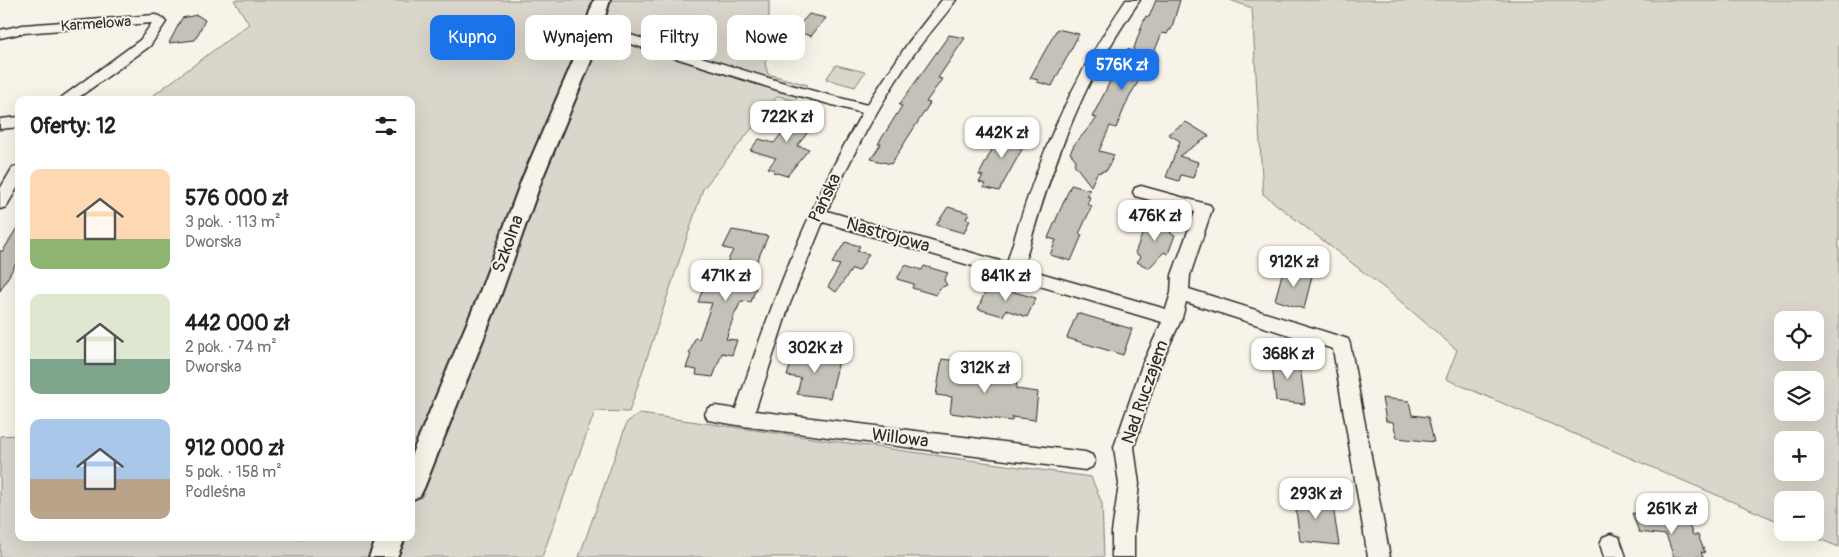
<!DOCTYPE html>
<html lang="pl">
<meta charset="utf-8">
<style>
body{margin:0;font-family:Pangolin,sans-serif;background:#f2f2f2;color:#202124;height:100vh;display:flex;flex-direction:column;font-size:19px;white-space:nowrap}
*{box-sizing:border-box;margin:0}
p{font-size:16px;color:#757577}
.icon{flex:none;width:28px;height:28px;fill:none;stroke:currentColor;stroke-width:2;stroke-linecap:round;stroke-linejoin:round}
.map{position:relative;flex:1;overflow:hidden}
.sheet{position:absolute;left:15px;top:96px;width:400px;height:445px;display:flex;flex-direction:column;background:#fff;border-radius:10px;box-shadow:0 5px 20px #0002}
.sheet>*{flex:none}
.banner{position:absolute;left:430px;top:15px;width:475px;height:45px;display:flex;gap:10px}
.controls{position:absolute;left:1774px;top:311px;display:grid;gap:10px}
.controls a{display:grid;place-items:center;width:50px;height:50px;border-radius:10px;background:#fff;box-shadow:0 5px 20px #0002;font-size:25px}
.price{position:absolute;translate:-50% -42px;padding:0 11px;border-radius:10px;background:#fff;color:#222;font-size:16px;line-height:32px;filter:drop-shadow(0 1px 2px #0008)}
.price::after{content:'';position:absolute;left:50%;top:30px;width:15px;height:11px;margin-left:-8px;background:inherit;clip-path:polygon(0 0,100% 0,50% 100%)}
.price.active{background:#1a73e8;color:#fff}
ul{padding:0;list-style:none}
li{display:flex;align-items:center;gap:15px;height:125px;padding:0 15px}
li span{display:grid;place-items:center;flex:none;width:140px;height:100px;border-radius:10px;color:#555}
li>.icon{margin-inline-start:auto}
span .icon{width:60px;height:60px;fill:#fffc;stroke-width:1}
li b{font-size:21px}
h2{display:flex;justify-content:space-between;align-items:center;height:60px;padding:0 15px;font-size:21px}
.pill{padding:0 18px;border-radius:10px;background:#fff;box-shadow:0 5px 20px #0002;font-size:18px;line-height:45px}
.pill.active{background:#1a73e8;color:#fff}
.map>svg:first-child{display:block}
</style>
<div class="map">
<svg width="1839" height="557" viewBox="0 0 1839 557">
<rect width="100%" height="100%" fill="#f7f3e8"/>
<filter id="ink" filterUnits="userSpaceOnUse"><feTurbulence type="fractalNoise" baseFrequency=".02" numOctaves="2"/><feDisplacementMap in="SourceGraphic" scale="10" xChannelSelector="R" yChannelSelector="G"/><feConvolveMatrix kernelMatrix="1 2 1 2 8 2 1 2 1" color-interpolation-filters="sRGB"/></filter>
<g filter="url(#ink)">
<!-- green -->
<g fill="#dad6cc" stroke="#82807c" fill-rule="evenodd">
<path d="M234,0H769V47L765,64L768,74L808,85L795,101L778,96L703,189L629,412L595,411L542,557H0V436L19,435V538H411V100H147L249,24Z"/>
<path d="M1230,0H1839V547L1804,533L1815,532V500H1782V523L1446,379L1457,350L1393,295L1263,194L1252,8ZM1782,320H1815V352H1782ZM1782,380H1815V412H1782ZM1782,440H1815V472H1782Z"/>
<path d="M836,65L865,72L855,87L826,79Z"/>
<path d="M640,414L1091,477L1102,503L1104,557H579L627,422Z"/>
</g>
<!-- building -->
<g fill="#c4c1b9" stroke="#2b2b2b">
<path d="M1156,0H1180L1171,30H1169L1167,34L1162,33L1146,72H1144L1129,97L1116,128L1110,126L1099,151L1114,155L1107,170L1097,173L1091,186L1074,164L1076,160L1070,153L1074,145L1097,118L1092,117L1105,92L1110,81H1113L1127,49L1133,51L1142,25L1146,16L1149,17Z"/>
<path d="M809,14L826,18L811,36L794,31Z"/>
<path d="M197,15L205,20L195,40L169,43L182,18Z"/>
<path d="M1057,29L1079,34L1052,86L1037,82L1038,80L1030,78Z"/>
<path d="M949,35L965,38L938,78L942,79L926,102L930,103L891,164L871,159L881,144H878L902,106L899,105Z"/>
<path d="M791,107L799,114L811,118L808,120L816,122L797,146L809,149L787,176L773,172L775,170L768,168L776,158L750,150L759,139L774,143L788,125L776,113Z"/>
<path d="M1186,122L1209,136L1179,156L1198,162L1193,178L1181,175L1179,181L1166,177L1180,141L1168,134Z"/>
<path d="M1003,128L1027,134L1025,140H1027L999,191L983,187L985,184L979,182L983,176L979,175Z"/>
<path d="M1071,185L1090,190L1087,196L1090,197L1087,204L1092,206L1079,234L1082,235L1071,261L1050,255L1056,240L1048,238Z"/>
<path d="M948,207L969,213L966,219L970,220L964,233L936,225Z"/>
<path d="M1149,217L1173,224L1170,233L1175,235L1168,254L1164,252L1149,268L1137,262L1141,257L1135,253Z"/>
<path d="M19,224V258L0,291V251H3Z"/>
<path d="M732,230L768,236L746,286L756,287L751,302L741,301L737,310H736L726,339L737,340L732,355L722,353L713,377L696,375L697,370L686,368L691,354H689L695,338L699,339L712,303L698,302L706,281L717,283L733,250L723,248Z"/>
<path d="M845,242L860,246L857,251L869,254L859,271L852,269L836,292L828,287L840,265L832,263Z"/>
<path d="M905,265L922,270L924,266L948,273L944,280L947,285L940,288L936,295L912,288L914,284L897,279Z"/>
<path d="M1284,267L1312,276L1304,309L1275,300Z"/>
<path d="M988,285L1036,298L1027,317L1006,310L1003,316L978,309Z"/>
<path d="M1077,313L1132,329L1123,355L1067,338Z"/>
<path d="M809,353L840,357L830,398L797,394L801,378L787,376L792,360L797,361L799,354Z"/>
<path d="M1271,355L1299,358L1305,404L1276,401Z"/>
<path d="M942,359L964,362L962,373L1017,379L1016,389L1038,392L1035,420L1012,417V421L950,413L952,397L936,395Z"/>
<path d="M1382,398L1409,401L1412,415L1428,417L1434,442L1397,438L1393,422L1386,421Z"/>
<path d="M1294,495L1332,500L1339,545L1300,541Z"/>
<path d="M1632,513L1661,517L1662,520L1688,523L1693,535H1698L1705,553L1701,552L1703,557H1674L1666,535L1639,532Z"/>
</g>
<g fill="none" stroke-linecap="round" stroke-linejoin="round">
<defs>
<g id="minor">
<path d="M942,0H956C944,17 930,32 918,48C882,99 852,154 827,211L1007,263C1036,164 1067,86 1126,0H1140C1118,32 1098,64 1082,99C1057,153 1039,210 1023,268L1166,309L1171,293L1172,275L1195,212L1135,196L1133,192L1135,188L1141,186L1210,205L1212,209L1190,275L1189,289L1348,339L1350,344L1390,557H1368L1333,349L1186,302L1182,318L1160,365L1134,447L1139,484L1134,532V557H1112V532L1119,484L1114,447L1142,365L1162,322L823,222L789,306L755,411L1085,452L1092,455L1095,461L1092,467L1085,470L743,426L708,420L705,414L708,408L715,406L736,409C770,306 808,207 862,113L781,91L615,39L592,37L585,33L592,29L621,32L791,85L867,105L908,43Z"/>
<path d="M155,15L160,16L166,22L150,46L75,100H58L140,40L152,23L23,33L0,38V30L23,25Z"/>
<path d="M19,117V127L0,129V119Z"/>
<path d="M19,166V185L6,207L0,209V189L13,167Z"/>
<path d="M1611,534L1619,537L1626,557H1604L1600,544L1603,537Z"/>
</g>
<g id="tertiary">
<path d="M594,0H610L591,61L542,179L500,297L424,488L420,496L411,500V456L478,297L522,179L573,61Z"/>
<path d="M377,538H405L397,557H369Z"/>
</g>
</defs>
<!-- minor casing -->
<use href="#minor" stroke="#2b2b2b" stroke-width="3"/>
<!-- tertiary casing -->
<use href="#tertiary" stroke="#2b2b2b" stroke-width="4"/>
<!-- minor -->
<use href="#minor" fill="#f7f3e8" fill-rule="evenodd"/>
<!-- tertiary -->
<use href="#tertiary" fill="#f7f3e8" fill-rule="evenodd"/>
</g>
</g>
<g text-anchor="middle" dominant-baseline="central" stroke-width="4" stroke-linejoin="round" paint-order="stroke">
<!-- far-street labels -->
<g font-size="15" fill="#2b2b2b" stroke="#f7f3e8">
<text transform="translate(96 24) rotate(-4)">Karmelowa</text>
</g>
<!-- street labels -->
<g font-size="18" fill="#2b2b2b" stroke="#f7f3e8">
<text transform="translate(825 198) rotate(-65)">Pańska</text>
<text transform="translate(888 235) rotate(16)">Nastrojowa</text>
<text transform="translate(508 244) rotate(-70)">Szkolna</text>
<text transform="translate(1145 392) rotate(-71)">Nad Ruczajem</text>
<text transform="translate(900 438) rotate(7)">Willowa</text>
</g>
</g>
</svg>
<div class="controls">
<a><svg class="icon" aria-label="locate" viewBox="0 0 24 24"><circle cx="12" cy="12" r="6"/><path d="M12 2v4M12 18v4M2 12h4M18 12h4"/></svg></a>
<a><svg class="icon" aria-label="layers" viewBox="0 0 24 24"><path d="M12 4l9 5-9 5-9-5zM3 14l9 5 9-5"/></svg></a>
<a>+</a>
<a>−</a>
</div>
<b class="price active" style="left:1122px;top:91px">576K zł</b>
<b class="price" style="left:787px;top:143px">722K zł</b>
<b class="price" style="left:1002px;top:159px">442K zł</b>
<b class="price" style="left:1155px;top:242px">476K zł</b>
<b class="price" style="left:1294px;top:288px">912K zł</b>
<b class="price" style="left:726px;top:302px">471K zł</b>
<b class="price" style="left:1006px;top:302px">841K zł</b>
<b class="price" style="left:815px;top:374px">302K zł</b>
<b class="price" style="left:1288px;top:380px">368K zł</b>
<b class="price" style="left:985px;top:394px">312K zł</b>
<b class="price" style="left:1316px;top:520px">293K zł</b>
<b class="price" style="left:1672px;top:535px">261K zł</b>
<div class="banner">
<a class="pill active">Kupno</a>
<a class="pill">Wynajem</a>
<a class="pill">Filtry</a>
<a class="pill">Nowe</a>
</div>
<section class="sheet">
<h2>Oferty: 12<svg class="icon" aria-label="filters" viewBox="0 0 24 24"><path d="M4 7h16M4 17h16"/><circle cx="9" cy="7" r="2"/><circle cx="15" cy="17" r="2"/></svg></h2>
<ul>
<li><span style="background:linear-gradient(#ffd9b3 70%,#8fb573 0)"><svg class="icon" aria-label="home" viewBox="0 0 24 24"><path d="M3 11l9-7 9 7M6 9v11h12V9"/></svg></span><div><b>576 000 zł</b><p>3 pok. · 113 m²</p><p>Dworska</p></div></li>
<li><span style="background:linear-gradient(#dfe7d0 65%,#7fa58c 0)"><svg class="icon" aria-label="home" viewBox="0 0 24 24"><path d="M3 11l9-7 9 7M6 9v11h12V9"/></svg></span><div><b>442 000 zł</b><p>2 pok. · 74 m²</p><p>Dworska</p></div></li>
<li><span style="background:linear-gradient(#a9c7e8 60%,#b9a48a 0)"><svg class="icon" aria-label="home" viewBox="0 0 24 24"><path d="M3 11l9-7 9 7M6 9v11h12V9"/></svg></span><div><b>912 000 zł</b><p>5 pok. · 158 m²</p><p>Podleśna</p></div></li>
</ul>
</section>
</div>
